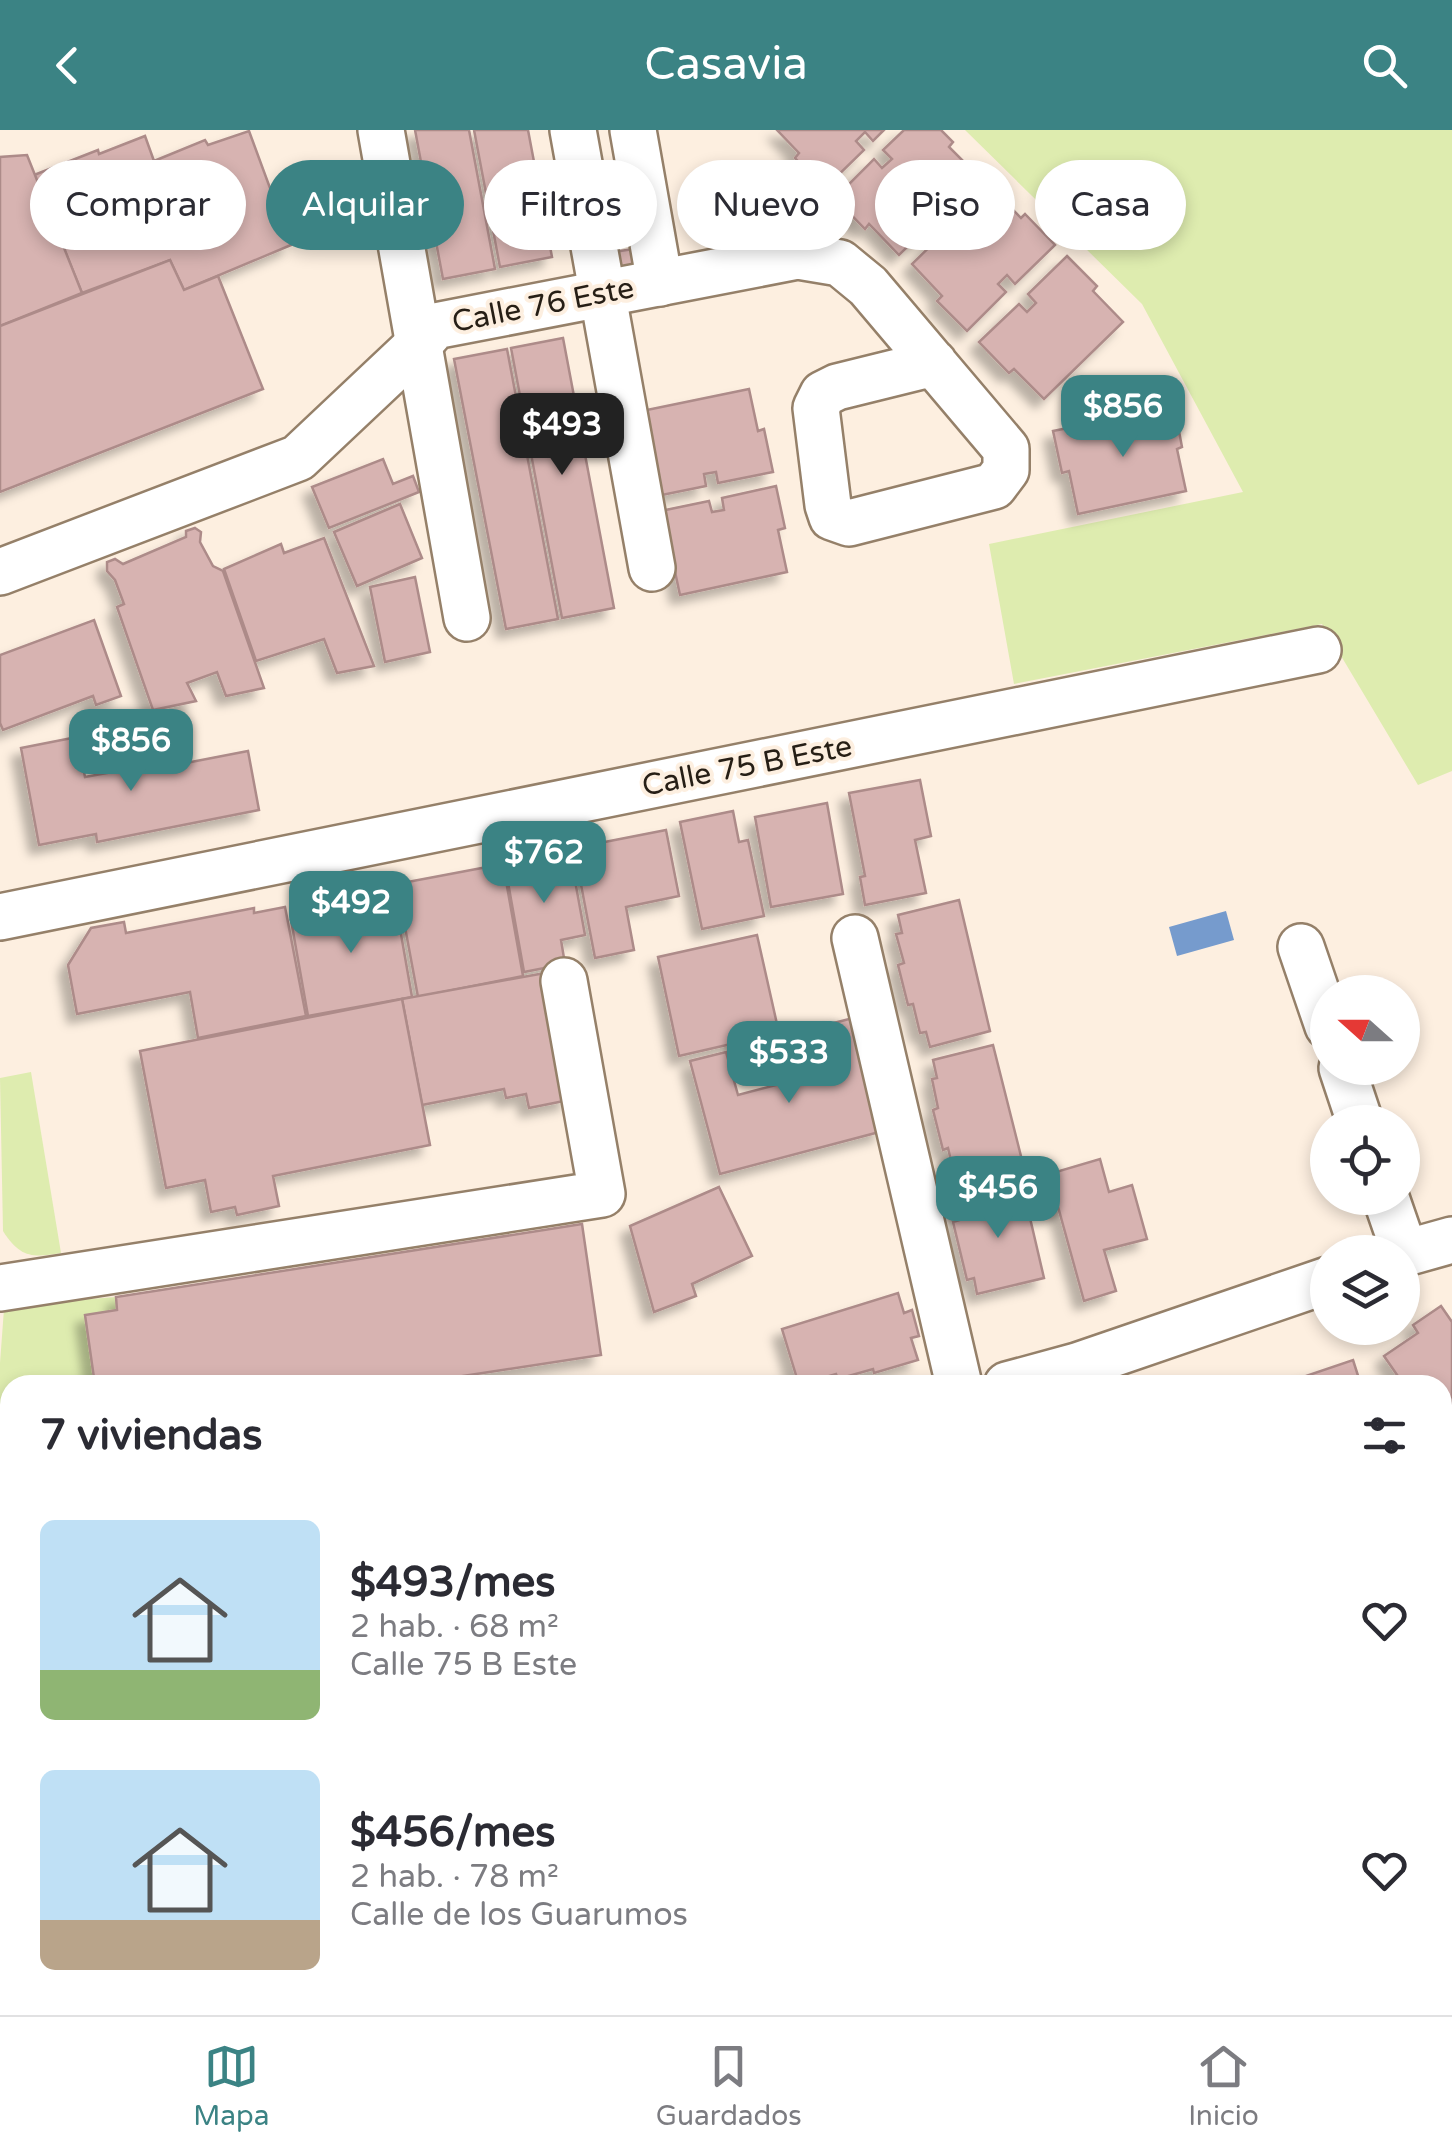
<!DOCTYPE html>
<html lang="es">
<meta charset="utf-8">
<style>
body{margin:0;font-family:"Varela Round",sans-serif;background:#f2f2f3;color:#2b2b33;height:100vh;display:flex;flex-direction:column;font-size:38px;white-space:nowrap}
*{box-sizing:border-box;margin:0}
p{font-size:32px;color:#7c7c81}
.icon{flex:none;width:55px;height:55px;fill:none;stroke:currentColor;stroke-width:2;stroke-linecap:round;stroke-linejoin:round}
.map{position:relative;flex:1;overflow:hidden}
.panel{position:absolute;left:0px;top:1245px;width:1452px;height:640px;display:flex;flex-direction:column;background:#fff;border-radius:30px 30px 0 0;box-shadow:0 5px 15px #0003}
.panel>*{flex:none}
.banner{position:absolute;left:30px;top:30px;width:1392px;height:90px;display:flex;gap:20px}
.needle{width:65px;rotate:291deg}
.buttons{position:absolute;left:1310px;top:845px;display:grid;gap:20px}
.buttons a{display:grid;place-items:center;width:110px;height:110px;border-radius:50%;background:#fff;box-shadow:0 5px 15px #0003;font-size:50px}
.price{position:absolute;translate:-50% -85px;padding:0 22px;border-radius:20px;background:#3b8384;color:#fff;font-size:32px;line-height:65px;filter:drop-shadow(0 2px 5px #0008)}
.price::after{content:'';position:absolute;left:50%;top:60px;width:30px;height:22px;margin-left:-15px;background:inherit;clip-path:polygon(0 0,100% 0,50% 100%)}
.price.on{background:#222;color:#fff}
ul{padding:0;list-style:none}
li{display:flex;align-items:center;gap:30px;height:250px;padding:0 40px}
li span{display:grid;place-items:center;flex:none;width:280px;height:200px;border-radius:15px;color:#555}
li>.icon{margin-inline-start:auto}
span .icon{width:120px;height:120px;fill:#fffc;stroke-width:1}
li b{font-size:42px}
h2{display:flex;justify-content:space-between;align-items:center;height:120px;padding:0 40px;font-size:42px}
.tag{padding:0 35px;border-radius:45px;background:#fff;box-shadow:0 5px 15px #0003;font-size:35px;line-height:90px}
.tag.on{background:#3b8384;color:#fff}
header{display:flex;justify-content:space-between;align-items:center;height:130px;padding:0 40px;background:#3b8384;color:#fff;font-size:45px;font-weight:600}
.menu{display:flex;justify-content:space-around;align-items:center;height:140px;border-top:2px solid #e1e1e2;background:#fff;font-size:28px;color:#7c7c81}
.menu a{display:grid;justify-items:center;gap:5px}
.menu .on{color:#3b8384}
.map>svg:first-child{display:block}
</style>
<header><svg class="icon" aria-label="back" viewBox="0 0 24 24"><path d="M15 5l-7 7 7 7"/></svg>Casavia<svg class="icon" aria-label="search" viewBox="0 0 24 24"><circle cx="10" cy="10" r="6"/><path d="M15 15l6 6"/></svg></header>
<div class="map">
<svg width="1452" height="1885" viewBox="0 0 1452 1885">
<defs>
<filter id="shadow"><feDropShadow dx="-9" dy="9" stdDeviation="5" flood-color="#0004"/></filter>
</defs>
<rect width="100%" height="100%" fill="#fdefe0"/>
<!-- green -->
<g fill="#deecaf">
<path d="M965,0H1452V641L1418,655L1322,494L1014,554L989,414L1243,362L1142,174Z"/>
<path d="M31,942L61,1123C33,1128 20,1128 3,1101L0,948Z"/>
<path d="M116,1167L117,1180L85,1185L95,1255H10V1397H0V1233L4,1179L37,1173Z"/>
<path d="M1443,1422L1452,1427V1551L1443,1547Z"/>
</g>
<!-- water -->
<path fill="#769bcd" d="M1226,781L1234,810L1177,826L1169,797Z"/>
<!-- building -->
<g fill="#d7b3b1" stroke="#ad8b89" stroke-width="2.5" filter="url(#shadow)">
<path d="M415,0H469L495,139L443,149Z"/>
<path d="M474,0H528L552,127L500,137Z"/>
<path d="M777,0H884L873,11L865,2L856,11L864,20L824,59L795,28L799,23Z"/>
<path d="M904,0H941L953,12L949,17L979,47L899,125L869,94L865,99L835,68L874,29L882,38L892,29L883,20Z"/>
<path d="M249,1L291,115L184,160L170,130L82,163L34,45L98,20L99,24L145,6L154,31L205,10L208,15Z"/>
<path d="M27,25L82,163L0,196V27Z"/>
<path d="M991,57L1021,88L1025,84L1055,115L1015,154L1007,145L998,154L1006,162L967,201L937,171L942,166L912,134Z"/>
<path d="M640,118L643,134L610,141L607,123Z"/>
<path d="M1067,126L1097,156L1093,161L1123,192L1044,269L1014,239L1009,243L979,212L1019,174L1027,182L1036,173L1028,164Z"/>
<path d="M170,130L184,160L218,146L263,259L0,362V196Z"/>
<path d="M563,208L614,478L562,488L511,218Z"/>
<path d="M507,219L558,489L506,499L454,229Z"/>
<path d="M749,259L758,301L764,299L773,342L718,353L716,342L704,344L706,356L652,367L642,281Z"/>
<path d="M1174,275L1182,317L1177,319L1186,361L1078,384L1069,341L1062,343L1053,301L1107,290L1110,301L1122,298L1119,287Z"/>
<path d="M383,329L393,354L413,346L419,362L329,398L312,357Z"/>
<path d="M776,356L785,398L778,400L787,442L680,465L671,423L656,382L709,371L712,382L724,380L722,368Z"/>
<path d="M400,374L422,428L357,456L334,402Z"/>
<path d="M195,398L201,402L200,412L213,436L223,441L264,558L226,566L217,542L187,553L196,571L153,580L117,477L124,474L115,450L107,441V432L115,429L123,434L186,407V401Z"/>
<path d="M324,408L374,536L337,543L324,509L256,531L224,439L281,414L284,423Z"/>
<path d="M415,447L430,522L385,532L370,457Z"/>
<path d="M94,490L121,566L96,575L93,566L3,600L0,593V525Z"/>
<path d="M77,607L85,647L123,640L124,645L248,621L259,680L97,712L96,704L39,715L21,618Z"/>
<path d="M920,650L931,706L915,710L926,763L865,775L860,747L865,746L849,663Z"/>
<path d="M827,673L843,764L771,777L755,687Z"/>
<path d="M733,681L739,712L748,710L764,786L702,799L680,692Z"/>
<path d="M666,700L679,766L626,777L634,820L595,828L574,718Z"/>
<path d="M569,718L585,805L561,810L565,834L524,842L504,730Z"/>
<path d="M503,734L523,846L418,867L397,754Z"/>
<path d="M332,760L343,766L350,778L395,770L412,867L308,886L291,790L319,784V766Z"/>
<path d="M959,770L990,901L930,917L926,902L920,903L913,874L908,875L898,835L904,833L896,804L902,803L898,785Z"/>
<path d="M285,777L306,886L198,908L190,862L77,884L68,835L91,798L124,792L126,803L254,778V783Z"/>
<path d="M757,805L779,903L679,926L658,827Z"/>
<path d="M545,843L569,970L529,978L526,964L506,968L504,959L422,975L402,869Z"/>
<path d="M402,869L430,1015L273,1046L279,1076L237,1085L235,1077L211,1082L205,1050L166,1058L140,921Z"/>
<path d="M853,888L883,1001L720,1044L690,931L726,922L738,965L833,940L822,896Z"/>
<path d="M993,915L1026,1046L965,1061L961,1046L955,1048L948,1018L943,1020L933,980L938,978L932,949L937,948L933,930Z"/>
<path d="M1100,1029L1109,1062L1132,1055L1147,1109L1104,1120L1116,1161L1084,1171L1049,1044Z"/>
<path d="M719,1057L752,1126L692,1154L696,1166L654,1182L630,1096Z"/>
<path d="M1023,1058L1044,1148L977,1164L974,1148L967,1150L953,1092L960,1090L956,1073Z"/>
<path d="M582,1094L601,1225L404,1255H95L85,1185L117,1180L116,1167Z"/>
<path d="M898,1163L904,1183L912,1180L919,1206L911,1208L918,1230L874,1243L873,1239L838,1249L836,1244L799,1255L782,1199Z"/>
<path d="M1441,1176L1452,1192V1327L1442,1313V1255H1404L1384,1226L1418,1203L1413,1195Z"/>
<path d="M1353,1230L1361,1255H1299L1297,1249Z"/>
<path d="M1442,1374L1452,1380V1421L1442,1416Z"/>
<path d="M2,1489L10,1491L9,1750L0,1746V1490Z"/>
<path d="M0,1840L10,1858V1875H20L22,1879L12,1885H0Z"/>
<path d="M199,1875H290L294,1885H174Z"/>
<path d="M324,1875H466L468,1885H326Z"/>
<path d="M652,1875H776L708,1885H654Z"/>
</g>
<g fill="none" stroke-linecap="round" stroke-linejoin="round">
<defs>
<g id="minor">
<path d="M381,0L467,488"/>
<path d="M573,0L652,438"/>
<path d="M633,0L660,153"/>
<path d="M0,442L298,328L419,214L435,196L798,126L840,133L868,156L1006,319V340L994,356L849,393L832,387L828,375L816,278L823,264L837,257L934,233"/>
<path d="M0,787L1318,520"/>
<path d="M855,808L959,1255"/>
<path d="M1301,817L1328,896"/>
<path d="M1342,938L1360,992"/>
<path d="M1386,1068L1405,1123"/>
<path d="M1402,1124L1452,1110"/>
<path d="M0,1158L602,1064L564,851"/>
<path d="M1007,1255L1077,1236L1328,1150"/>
<path d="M0,1438H10"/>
<path d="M0,1819L10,1836"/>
<path d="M34,1875L40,1885"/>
<path d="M308,1875L309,1885"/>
<path d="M505,1875L507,1885"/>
<path d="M574,1875L576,1885"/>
<path d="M637,1875L638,1885"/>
<path d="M783,1885L788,1875"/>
<path d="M1033,1885L1036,1875"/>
</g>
</defs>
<!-- minor casing -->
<use href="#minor" stroke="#958069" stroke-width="50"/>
<!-- minor -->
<use href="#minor" stroke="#fff" stroke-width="45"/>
</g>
<g text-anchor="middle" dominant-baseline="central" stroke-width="8" stroke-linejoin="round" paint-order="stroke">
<!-- street labels -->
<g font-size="30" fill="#261e15" stroke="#fdefe0">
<text transform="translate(543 175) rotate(-11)">Calle 76 Este</text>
<text transform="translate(747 636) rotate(-11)">Calle 75 B Este</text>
</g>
</g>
</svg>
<div class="buttons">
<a><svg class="needle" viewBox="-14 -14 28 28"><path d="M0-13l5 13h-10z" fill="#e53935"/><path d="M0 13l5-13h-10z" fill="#7c7c81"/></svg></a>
<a><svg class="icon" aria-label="locate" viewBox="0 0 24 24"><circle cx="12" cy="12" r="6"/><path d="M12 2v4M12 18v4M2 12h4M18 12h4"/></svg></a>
<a><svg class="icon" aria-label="layers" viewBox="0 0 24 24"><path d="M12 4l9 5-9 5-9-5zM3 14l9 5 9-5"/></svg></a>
</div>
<b class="price" style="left:1123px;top:330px">$856</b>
<b class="price on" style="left:562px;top:348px">$493</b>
<b class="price" style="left:131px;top:664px">$856</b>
<b class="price" style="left:544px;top:776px">$762</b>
<b class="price" style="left:351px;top:826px">$492</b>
<b class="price" style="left:789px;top:976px">$533</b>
<b class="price" style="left:998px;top:1111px">$456</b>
<div class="banner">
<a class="tag">Comprar</a>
<a class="tag on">Alquilar</a>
<a class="tag">Filtros</a>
<a class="tag">Nuevo</a>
<a class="tag">Piso</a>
<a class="tag">Casa</a>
</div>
<section class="panel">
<h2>7 viviendas<svg class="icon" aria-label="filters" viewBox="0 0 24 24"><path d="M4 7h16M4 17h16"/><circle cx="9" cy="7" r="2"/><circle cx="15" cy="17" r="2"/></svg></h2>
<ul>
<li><span style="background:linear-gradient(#bfe0f5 75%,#8fb573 0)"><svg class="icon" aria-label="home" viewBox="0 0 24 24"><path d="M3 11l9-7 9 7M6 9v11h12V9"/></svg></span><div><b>$493/mes</b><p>2 hab. · 68 m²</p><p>Calle 75 B Este</p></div><svg class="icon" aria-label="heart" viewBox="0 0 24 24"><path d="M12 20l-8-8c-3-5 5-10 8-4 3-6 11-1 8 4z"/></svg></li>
<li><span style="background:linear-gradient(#bfe0f5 75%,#b9a48a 0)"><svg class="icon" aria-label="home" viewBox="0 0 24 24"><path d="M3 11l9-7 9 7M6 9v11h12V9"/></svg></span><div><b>$456/mes</b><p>2 hab. · 78 m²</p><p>Calle de los Guarumos</p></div><svg class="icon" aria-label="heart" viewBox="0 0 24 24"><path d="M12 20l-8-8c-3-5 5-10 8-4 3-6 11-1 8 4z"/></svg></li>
</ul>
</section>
</div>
<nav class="menu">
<a class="on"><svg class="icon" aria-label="map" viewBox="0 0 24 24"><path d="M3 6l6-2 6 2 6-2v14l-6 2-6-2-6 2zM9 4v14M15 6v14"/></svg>Mapa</a>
<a><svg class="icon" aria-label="saved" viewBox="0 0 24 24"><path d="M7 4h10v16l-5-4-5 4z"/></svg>Guardados</a>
<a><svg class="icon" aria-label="home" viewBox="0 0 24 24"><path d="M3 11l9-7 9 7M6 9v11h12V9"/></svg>Inicio</a>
</nav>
